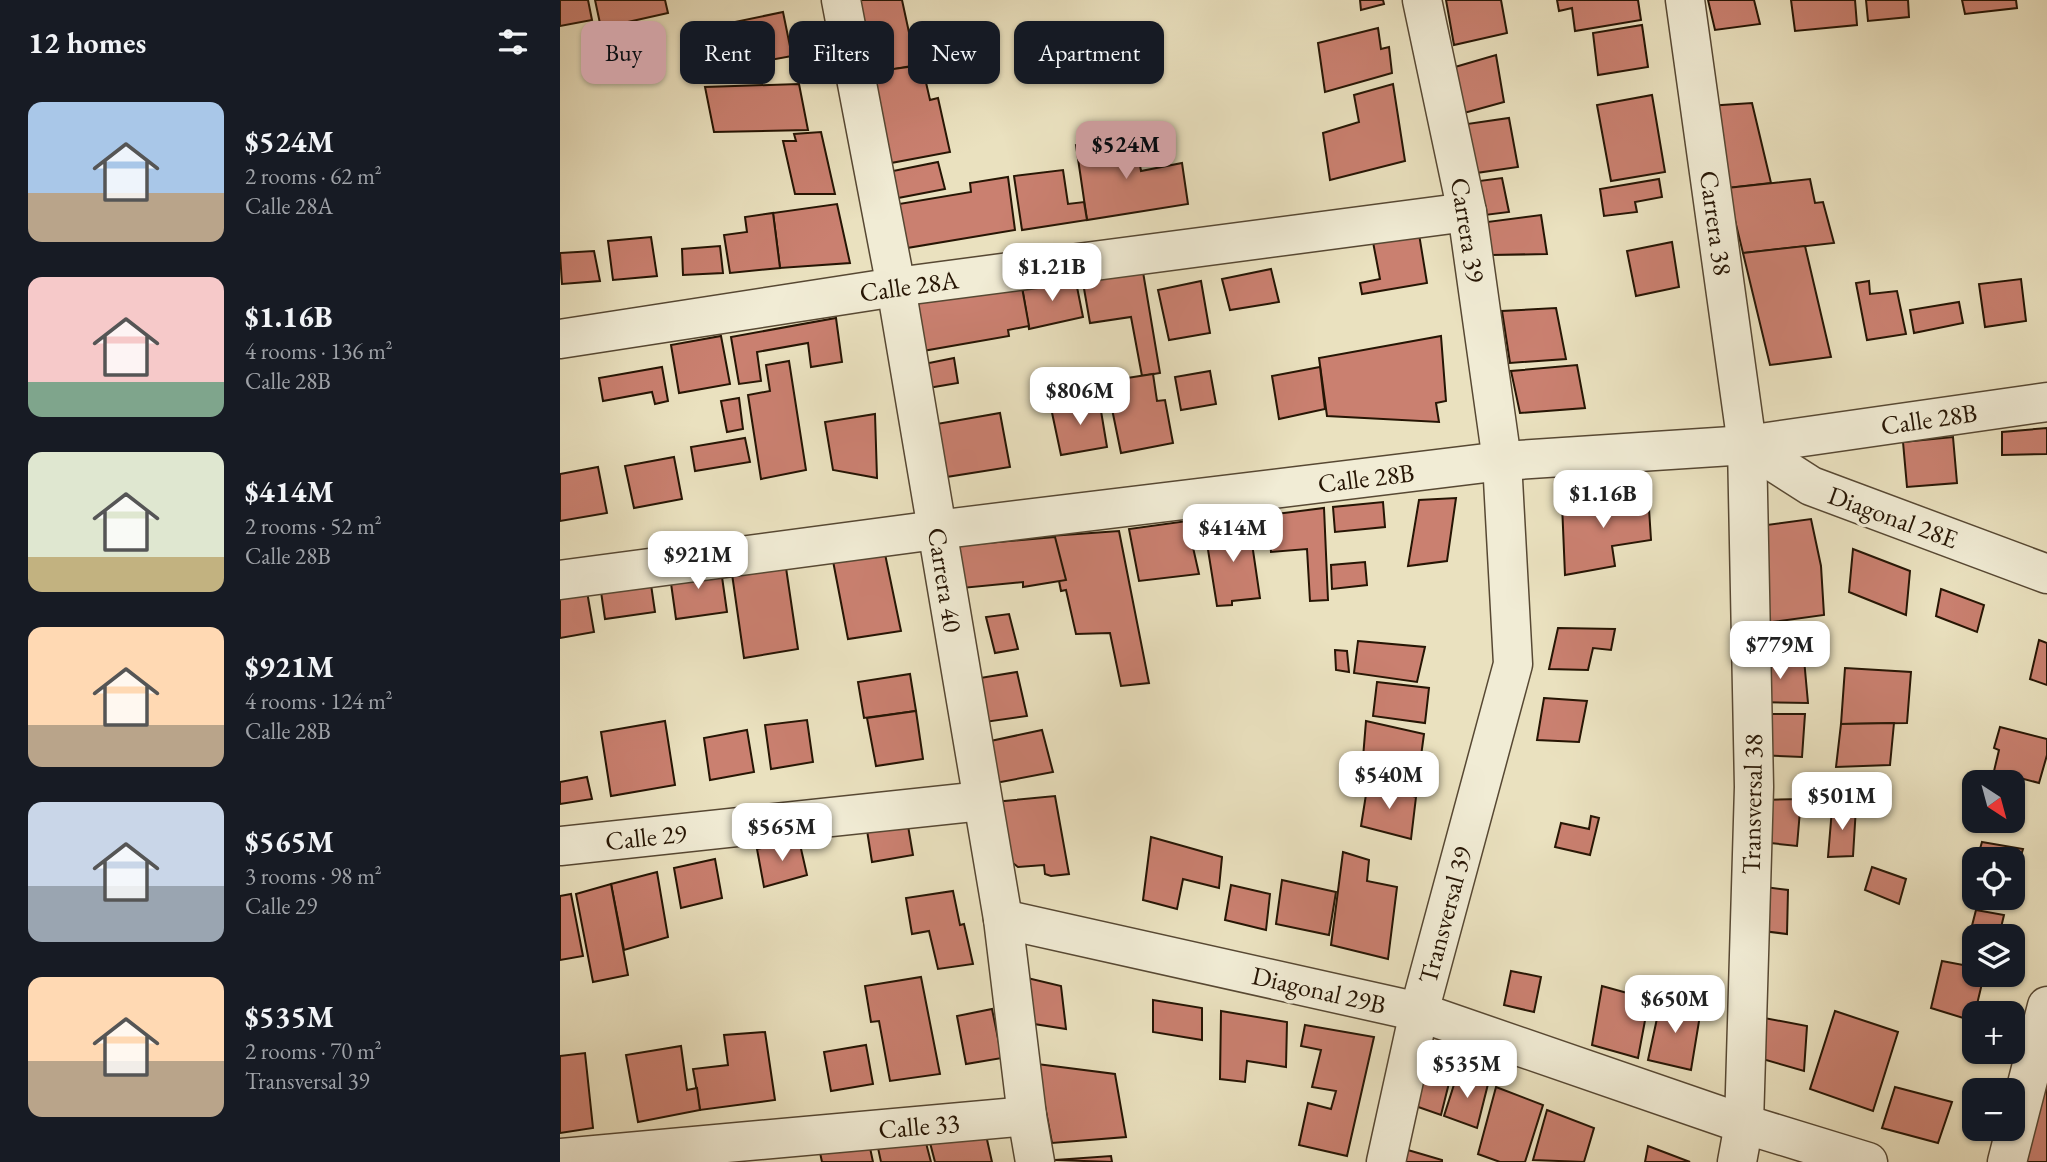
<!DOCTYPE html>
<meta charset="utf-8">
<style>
body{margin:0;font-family:"EB Garamond",serif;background:#20242c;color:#f1f3f6;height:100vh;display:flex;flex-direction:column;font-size:26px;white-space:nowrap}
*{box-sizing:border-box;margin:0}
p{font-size:23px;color:#9ea1a6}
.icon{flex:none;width:38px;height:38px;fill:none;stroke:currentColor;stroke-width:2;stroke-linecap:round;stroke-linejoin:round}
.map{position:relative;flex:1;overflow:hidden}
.details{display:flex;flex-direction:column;background:#171b24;width:560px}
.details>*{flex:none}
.guide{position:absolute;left:21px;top:21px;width:665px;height:63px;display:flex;gap:14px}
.needle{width:46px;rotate:144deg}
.tools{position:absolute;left:1402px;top:770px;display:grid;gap:14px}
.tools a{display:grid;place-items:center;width:63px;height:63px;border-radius:14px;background:#171b24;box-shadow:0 2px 5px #0004;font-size:35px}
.price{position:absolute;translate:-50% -60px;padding:0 16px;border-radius:14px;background:#fff;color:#222;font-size:23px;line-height:46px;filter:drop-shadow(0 2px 4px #0008)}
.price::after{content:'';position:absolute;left:50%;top:42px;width:21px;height:16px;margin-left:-10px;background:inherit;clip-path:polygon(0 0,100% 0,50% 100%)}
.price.current{background:#c59692;color:#111}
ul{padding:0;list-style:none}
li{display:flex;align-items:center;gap:21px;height:175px;padding:0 28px}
li span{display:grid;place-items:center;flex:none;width:196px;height:140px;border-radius:14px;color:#555}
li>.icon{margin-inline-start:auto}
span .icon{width:84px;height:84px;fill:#fffc;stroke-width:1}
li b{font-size:30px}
h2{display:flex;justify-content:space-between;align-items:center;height:84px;padding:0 28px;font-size:30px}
.tag{padding:0 24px;border-radius:14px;background:#171b24;box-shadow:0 2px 5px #0004;font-size:24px;line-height:63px}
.tag.current{background:#c59692;color:#111}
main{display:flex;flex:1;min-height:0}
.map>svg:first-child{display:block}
</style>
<main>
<section class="details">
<h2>12 homes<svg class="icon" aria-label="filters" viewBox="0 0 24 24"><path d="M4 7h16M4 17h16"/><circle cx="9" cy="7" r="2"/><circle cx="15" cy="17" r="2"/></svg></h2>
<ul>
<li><span style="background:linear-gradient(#a9c7e8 65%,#b9a48a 0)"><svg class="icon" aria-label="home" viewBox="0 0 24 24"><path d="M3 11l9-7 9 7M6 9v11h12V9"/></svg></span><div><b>$524M</b><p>2 rooms · 62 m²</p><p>Calle 28A</p></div></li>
<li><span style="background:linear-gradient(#f6c9c9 75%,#7fa58c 0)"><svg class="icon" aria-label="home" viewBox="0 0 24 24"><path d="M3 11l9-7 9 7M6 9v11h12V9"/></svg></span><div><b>$1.16B</b><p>4 rooms · 136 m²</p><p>Calle 28B</p></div></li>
<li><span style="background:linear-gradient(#dfe7d0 75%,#c2b280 0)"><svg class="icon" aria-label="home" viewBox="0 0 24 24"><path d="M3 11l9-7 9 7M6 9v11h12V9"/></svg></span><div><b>$414M</b><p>2 rooms · 52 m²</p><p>Calle 28B</p></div></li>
<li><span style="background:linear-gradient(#ffd9b3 70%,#b9a48a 0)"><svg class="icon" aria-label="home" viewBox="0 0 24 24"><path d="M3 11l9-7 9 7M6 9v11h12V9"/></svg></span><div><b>$921M</b><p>4 rooms · 124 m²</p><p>Calle 28B</p></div></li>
<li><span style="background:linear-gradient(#c9d6e8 60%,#9aa5b1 0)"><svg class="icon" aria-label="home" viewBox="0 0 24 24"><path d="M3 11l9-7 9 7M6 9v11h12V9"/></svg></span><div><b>$565M</b><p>3 rooms · 98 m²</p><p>Calle 29</p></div></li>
<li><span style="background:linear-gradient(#ffd9b3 60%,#b9a48a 0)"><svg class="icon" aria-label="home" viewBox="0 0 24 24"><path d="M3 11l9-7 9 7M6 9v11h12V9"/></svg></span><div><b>$535M</b><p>2 rooms · 70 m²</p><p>Transversal 39</p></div></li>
</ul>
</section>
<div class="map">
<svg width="1487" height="1162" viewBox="0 0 1487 1162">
<rect width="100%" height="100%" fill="#eae1bf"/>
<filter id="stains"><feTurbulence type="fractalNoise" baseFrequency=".00286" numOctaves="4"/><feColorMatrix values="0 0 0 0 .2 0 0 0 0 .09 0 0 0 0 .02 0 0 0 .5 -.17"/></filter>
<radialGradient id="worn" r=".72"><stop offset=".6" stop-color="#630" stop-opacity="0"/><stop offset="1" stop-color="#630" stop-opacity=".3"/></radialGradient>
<!-- building -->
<g fill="#ca8070" stroke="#261504" stroke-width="2">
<path d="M0,0H28L32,20L0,26Z"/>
<path d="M35,0H105L108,13L41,28Z"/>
<path d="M287,0H342L350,37L358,35L364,64L304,74Z"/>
<path d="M800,0H823L824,4L801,10Z"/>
<path d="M886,0H941L947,33L894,45Z"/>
<path d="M997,0H1078L1081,20L1015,31L1012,8L999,11Z"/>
<path d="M1148,0H1194L1200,24L1155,30Z"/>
<path d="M1231,0H1295L1297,25L1235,31Z"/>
<path d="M1306,0H1348L1349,17L1308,21Z"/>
<path d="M1402,0H1456L1457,8L1405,14Z"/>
<path d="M223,12L232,56L178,66L170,23Z"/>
<path d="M1082,25L1088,67L1038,75L1033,33Z"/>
<path d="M818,28L821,49L829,47L832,73L765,92L758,43Z"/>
<path d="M936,55L944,102L904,113L895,67Z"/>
<path d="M362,65L370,100L378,98L390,152L331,163L312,72Z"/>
<path d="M239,84L248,130L154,132L145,87Z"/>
<path d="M833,84L845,161L770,180L763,133L799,122L794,95Z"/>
<path d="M1092,95L1105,172L1051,181L1037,105Z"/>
<path d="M1192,103L1211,183L1167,188L1147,106Z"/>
<path d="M949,118L958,167L916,173L907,124Z"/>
<path d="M261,132L275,194H235L223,141H236L234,134Z"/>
<path d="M575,137L581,171L622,163L628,204L527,220L516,145Z"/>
<path d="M378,162L385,189L338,198L333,171Z"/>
<path d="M503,170L508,204L524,202L527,220L462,230L454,176Z"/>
<path d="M448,177L455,230L347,248L339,204L411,192L410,183Z"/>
<path d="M942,178L949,212L925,215L919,181Z"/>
<path d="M1099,179L1102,197L1075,202L1077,212L1044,216L1040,189Z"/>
<path d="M1250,179L1255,203L1263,202L1274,243L1183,253L1167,188Z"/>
<path d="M277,204L290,263L220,268L213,213Z"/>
<path d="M213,213L220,268L170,273L164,235L187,232L185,217Z"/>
<path d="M981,215L987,254L931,255L927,222Z"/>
<path d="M859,234L867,283L802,294L800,283L820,279L813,242Z"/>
<path d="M91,237L97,276L53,280L48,241Z"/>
<path d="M1112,242L1119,287L1076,296L1067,251Z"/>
<path d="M160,246L163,273L123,275L122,249Z"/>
<path d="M1245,246L1271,357L1210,365L1183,253Z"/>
<path d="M34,251L40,281L2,284L0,253Z"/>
<path d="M582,266L600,373L582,376L571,317L530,323L522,277Z"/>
<path d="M711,269L719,302L670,310L662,279Z"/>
<path d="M515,277L523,317L469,329L462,287Z"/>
<path d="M1461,279L1466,321L1425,327L1419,284Z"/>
<path d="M641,281L650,333L609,340L598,290Z"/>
<path d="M1309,281L1310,294L1337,291L1346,334L1307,340L1296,283Z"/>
<path d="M461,282L469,326L448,330L449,336L357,352L348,301Z"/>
<path d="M1399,302L1403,323L1354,333L1350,310Z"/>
<path d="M996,308L1006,359L950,363L942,311Z"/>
<path d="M276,318L282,362L251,367L248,343L197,352L201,381L179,384L171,337Z"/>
<path d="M161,336L170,384L119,393L111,345Z"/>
<path d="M881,336L886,401L876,403L879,422L767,416L759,358Z"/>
<path d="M394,358L398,383L368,388L364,364Z"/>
<path d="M229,361L246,470L201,479L188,395L210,391L206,365Z"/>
<path d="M1017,365L1025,408L960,413L951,371Z"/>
<path d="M102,367L108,401L95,404L92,392L43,401L39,378Z"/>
<path d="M760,367L765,409L719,419L712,376Z"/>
<path d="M650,371L656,404L621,410L615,377Z"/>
<path d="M593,374L597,401L605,400L613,443L561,453L551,404L559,403L554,380Z"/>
<path d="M179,398L183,429L167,432L161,401Z"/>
<path d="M539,399L547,447L501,455L491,408Z"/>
<path d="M440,413L450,467L380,478L371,425Z"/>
<path d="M315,414L317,478L273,470L265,422Z"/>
<path d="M1487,428V454L1442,455V432Z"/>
<path d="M1393,437L1397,483L1347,487L1343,442Z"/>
<path d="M185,438L190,462L135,471L131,447Z"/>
<path d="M114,457L122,499L74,508L65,466Z"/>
<path d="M38,467L47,513L0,521V474Z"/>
<path d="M1088,493L1091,540L1052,546L1055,566L1005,575L1002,504Z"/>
<path d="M896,498L887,561L848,566L859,500Z"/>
<path d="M823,502L825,527L775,532L773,507Z"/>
<path d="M764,508L768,600L750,601L747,549L711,552L708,515Z"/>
<path d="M1251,519L1261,566L1264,615L1205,623L1199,526Z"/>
<path d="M627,521L639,574L579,581L569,529Z"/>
<path d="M689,523L700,598L672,601V605L657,606L645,531Z"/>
<path d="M559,531L589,683L561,686L550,633L516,634L506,590L501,591L490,536Z"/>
<path d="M495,537L506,580L463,587V582L402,588L392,546Z"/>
<path d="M1293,549L1350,571L1346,615L1289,592Z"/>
<path d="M325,554L341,631L288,639L273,561Z"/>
<path d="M225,561L238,649L184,658L172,574Z"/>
<path d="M805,562L807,585L772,589L771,565Z"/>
<path d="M160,563L167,612L116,619L109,569Z"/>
<path d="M89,571L95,612L45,619L39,578Z"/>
<path d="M25,580L34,632L0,638V584Z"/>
<path d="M1381,589L1424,605L1417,632L1376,616Z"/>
<path d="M449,614L458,649L435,653L426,617Z"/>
<path d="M998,628L1055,629L1051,650L1033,648L1028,670L989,669Z"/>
<path d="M1479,640L1487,643V685L1470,679Z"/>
<path d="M798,641L865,647L857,682L794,673Z"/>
<path d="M775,650L787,651L789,672L776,670Z"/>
<path d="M1192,658L1244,659L1248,703L1195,702Z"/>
<path d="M1285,668L1351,672L1347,723L1281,724Z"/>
<path d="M457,672L467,716L418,723L408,680Z"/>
<path d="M350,674L356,711L304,718L298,682Z"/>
<path d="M817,682L869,688L865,723L813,716Z"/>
<path d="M984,698L1027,701L1019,742L977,740Z"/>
<path d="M356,711L363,759L316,766L307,718Z"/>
<path d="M1199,714H1245L1242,757L1197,755Z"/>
<path d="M247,720L253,762L211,769L205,725Z"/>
<path d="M105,721L115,785L51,796L41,732Z"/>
<path d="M806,721L864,734L859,771L803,758Z"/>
<path d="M1334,723L1330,765L1276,767L1281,724Z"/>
<path d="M1440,727L1487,739V755L1479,783L1434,771L1439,750L1434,748Z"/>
<path d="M187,730L194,772L150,780L144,738Z"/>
<path d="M482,730L493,772L430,784L421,743Z"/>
<path d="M27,777L32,799L0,804V782Z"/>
<path d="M808,782L856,797L851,839L801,826Z"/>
<path d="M495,796L509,874L491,876L485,874L484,865L458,867L449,860L434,802Z"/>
<path d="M1241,799L1237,846L1201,842L1202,800Z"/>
<path d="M1296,807L1293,856L1268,857L1272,809Z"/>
<path d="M346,814L353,855L312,862L306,824Z"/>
<path d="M1031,816L1039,818L1030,855L995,847L1001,823L1029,829Z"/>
<path d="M591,837L662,857L659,888L623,879L617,909L583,900Z"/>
<path d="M239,840L247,875L204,887L197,849Z"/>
<path d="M1422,842L1463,849L1452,884V859H1417Z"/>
<path d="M783,852L809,860L807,881L837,887L828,959L771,945Z"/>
<path d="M155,859L162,898L121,908L114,868Z"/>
<path d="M1312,867L1346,879L1339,904L1305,890Z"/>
<path d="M97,872L108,937L64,950L51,884Z"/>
<path d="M722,880L776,892L769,935L716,924Z"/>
<path d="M51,884L68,975L33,982L16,894Z"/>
<path d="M671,885L710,894L706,930L665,920Z"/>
<path d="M1205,887L1228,890L1227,934L1203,931Z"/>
<path d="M393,891L400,925L404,924L413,964L378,969L369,931L352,934L346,898Z"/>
<path d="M11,894L23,956L0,960V896Z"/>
<path d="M1416,910L1444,915L1439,936H1414V959L1404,957Z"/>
<path d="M1382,961L1414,967V975H1424L1413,1021L1371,1008Z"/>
<path d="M951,971L981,977L974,1012L944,1005Z"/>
<path d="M459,976L501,986L506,1029L468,1023Z"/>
<path d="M361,977L380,1074L330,1081L319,1021L311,1022L305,986Z"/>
<path d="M1042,986L1089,999L1078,1058L1032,1045Z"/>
<path d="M593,1000L642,1008V1040L593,1032Z"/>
<path d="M1101,1000L1141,1009L1131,1070L1088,1060Z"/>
<path d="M432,1009L442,1058L406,1064L397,1016Z"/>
<path d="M661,1011L727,1022L726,1067L687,1061L685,1082L660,1079Z"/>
<path d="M1275,1011L1338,1032L1313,1111L1250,1089Z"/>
<path d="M1199,1017L1247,1026L1244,1071L1199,1058Z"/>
<path d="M745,1025L814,1037L787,1156L739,1145L748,1103L771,1109L776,1091L752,1087L761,1050L741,1046Z"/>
<path d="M205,1032L215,1100L140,1110L133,1069L168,1065L164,1035Z"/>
<path d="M306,1045L313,1084L271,1091L264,1052Z"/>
<path d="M121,1046L127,1090L137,1088L140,1110L78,1122L66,1055Z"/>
<path d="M25,1053L33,1128L0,1133V1056Z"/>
<path d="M855,1056L892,1071L881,1115L844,1102Z"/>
<path d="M477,1064L555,1074L566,1137L492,1143Z"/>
<path d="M898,1072L928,1084L917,1128L884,1116Z"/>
<path d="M1474,1082L1487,1086V1162H1453Z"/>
<path d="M936,1087L983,1105L965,1162H940L918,1154Z"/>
<path d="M1335,1087L1392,1102L1378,1143L1322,1128Z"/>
<path d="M987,1110L1034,1128L1024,1162L973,1160Z"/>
<path d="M424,1126L432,1162H375L368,1135Z"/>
<path d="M309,1143L313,1162H262L259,1148Z"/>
<path d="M366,1143L371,1162H321L318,1148Z"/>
<path d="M1088,1146L1130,1162H1085Z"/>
<path d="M841,1148L882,1160V1162H837Z"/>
<path d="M551,1156L552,1162L495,1160Z"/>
</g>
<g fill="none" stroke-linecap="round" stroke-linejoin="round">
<defs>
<g id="minor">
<path d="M281,0L336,287L443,919L467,1116L475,1162"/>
<path d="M1125,0L1187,445L1194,787L1184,1124L1177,1162"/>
<path d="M0,339L336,287L907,212"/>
<path d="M1187,445L1251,486L1487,574"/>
<path d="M0,580L376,530L942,461L1187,445L1487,402"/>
<path d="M0,846L422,801"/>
<path d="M443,919L859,1012L1184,1124L1308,1162"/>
<path d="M0,1158L467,1116"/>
<path d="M826,1162L859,1012L953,664L942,461L907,212L862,0"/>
<path d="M1447,1162L1487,1006"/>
</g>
</defs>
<!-- minor casing -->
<use href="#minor" stroke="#574833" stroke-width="41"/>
<!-- minor -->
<use href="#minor" stroke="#f1ecd5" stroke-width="38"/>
</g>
<g text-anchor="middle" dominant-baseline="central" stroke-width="7" stroke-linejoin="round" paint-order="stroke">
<!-- street labels -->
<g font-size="26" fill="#261504" stroke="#f1ecd5">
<text transform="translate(1156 223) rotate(82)">Carrera 38</text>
<text transform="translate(908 230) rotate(81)">Carrera 39</text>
<text transform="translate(349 286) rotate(-8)">Calle 28A</text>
<text transform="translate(1369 419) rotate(-8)">Calle 28B</text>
<text transform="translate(806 478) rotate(-7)">Calle 28B</text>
<text transform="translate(1333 517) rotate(20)">Diagonal 28E</text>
<text transform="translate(385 580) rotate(81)">Carrera 40</text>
<text transform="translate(1192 804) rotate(-89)">Transversal 38</text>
<text transform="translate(86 837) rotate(-6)">Calle 29</text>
<text transform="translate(885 915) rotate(-75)">Transversal 39</text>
<text transform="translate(759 990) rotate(13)">Diagonal 29B</text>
<text transform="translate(359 1126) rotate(-5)">Calle 33</text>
</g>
</g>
<rect width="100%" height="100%" filter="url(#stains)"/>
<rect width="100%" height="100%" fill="url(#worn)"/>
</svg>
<div class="tools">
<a><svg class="needle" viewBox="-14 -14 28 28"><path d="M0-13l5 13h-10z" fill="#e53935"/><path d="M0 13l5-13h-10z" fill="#9ea1a6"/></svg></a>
<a><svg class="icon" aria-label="locate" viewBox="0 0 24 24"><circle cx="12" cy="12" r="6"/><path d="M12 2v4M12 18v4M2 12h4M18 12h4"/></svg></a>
<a><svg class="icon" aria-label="layers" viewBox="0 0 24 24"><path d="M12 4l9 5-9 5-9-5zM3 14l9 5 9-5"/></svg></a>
<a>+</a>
<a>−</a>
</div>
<b class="price current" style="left:566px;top:181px">$524M</b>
<b class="price" style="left:492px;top:303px">$1.21B</b>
<b class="price" style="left:520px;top:427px">$806M</b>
<b class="price" style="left:1043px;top:530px">$1.16B</b>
<b class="price" style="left:673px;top:564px">$414M</b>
<b class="price" style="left:138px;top:591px">$921M</b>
<b class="price" style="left:1220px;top:681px">$779M</b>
<b class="price" style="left:829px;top:811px">$540M</b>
<b class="price" style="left:1282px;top:832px">$501M</b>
<b class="price" style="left:222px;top:863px">$565M</b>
<b class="price" style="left:1115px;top:1035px">$650M</b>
<b class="price" style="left:907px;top:1100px">$535M</b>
<div class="guide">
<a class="tag current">Buy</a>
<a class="tag">Rent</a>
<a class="tag">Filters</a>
<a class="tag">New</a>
<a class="tag">Apartment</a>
</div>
</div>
</main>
